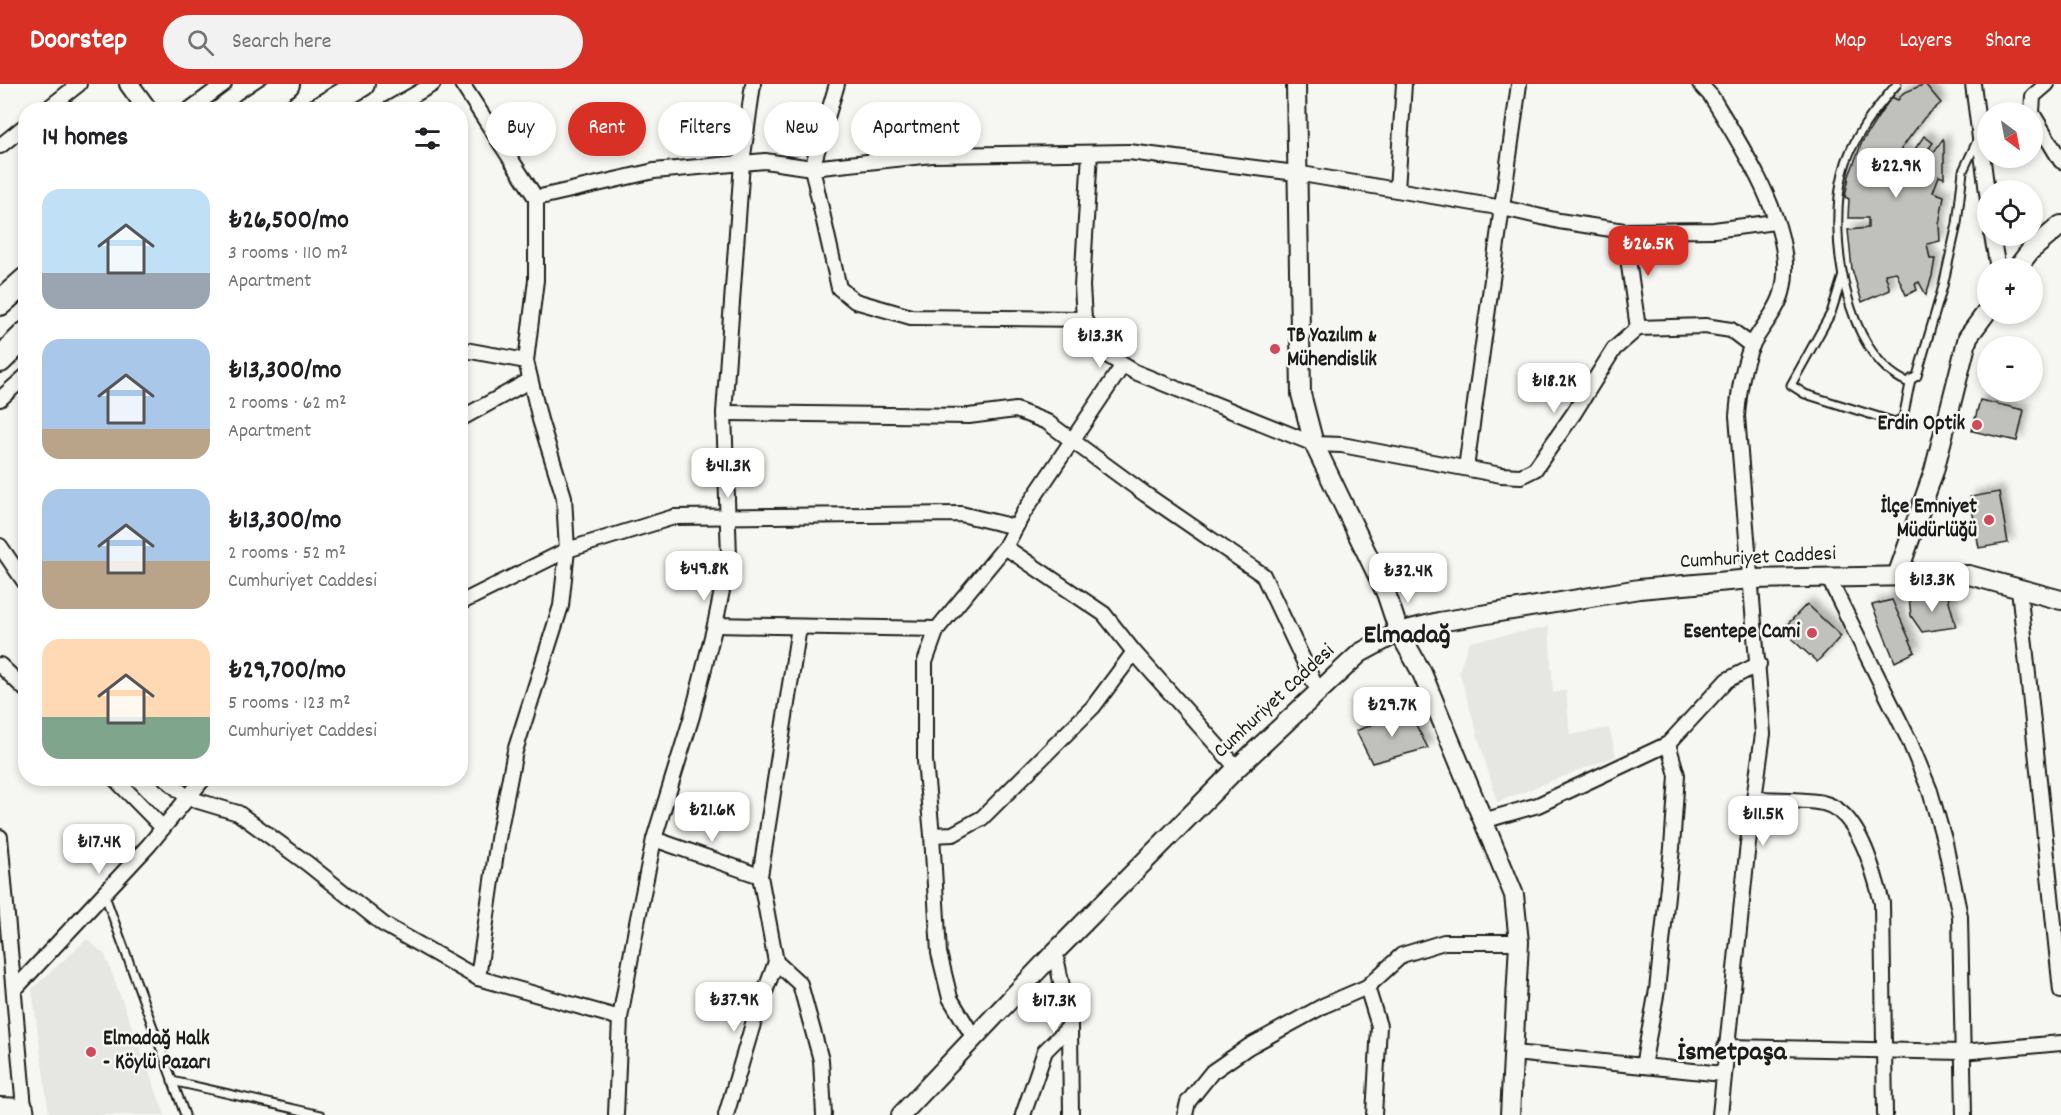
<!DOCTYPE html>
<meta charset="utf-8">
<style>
body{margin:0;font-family:Dekko,sans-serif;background:#f2f2f2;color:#202124;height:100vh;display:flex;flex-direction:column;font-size:22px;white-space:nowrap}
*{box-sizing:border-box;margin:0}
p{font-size:20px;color:#757577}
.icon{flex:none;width:33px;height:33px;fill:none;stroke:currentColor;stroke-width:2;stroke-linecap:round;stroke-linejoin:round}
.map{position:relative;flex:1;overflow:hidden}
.details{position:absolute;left:18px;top:18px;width:450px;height:684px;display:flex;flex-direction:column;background:#fff;border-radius:24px;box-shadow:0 3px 9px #0003}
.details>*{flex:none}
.banner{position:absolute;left:486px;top:18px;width:570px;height:54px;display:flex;gap:12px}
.needle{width:39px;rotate:148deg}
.controls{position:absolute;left:1977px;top:18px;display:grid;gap:12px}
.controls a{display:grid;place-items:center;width:66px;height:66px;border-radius:50%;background:#fff;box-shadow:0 3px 9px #0003;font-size:30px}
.price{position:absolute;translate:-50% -51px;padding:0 14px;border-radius:12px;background:#fff;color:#222;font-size:20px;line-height:39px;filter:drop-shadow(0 2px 3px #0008)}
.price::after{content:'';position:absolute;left:50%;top:36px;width:18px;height:14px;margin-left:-9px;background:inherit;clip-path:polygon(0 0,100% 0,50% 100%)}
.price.current{background:#d93025;color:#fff}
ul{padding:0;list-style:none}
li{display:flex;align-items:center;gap:18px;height:150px;padding:0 24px}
li span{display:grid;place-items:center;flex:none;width:168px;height:120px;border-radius:18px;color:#555}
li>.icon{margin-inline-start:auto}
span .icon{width:72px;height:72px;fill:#fffc;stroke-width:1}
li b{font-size:26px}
h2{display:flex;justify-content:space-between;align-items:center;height:72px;padding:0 24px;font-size:26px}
.pill{padding:0 21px;border-radius:27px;background:#fff;box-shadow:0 3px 9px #0003;font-size:21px;line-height:54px}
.pill.current{background:#d93025;color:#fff}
header{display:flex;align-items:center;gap:36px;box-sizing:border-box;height:84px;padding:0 30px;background:#d93025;color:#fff}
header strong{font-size:28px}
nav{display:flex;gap:33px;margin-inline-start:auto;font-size:21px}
.search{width:420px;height:54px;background:#f2f2f2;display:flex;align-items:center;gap:15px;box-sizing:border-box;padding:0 21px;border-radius:33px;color:#757577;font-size:22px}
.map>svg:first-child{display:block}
</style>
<header>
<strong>Doorstep</strong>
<div class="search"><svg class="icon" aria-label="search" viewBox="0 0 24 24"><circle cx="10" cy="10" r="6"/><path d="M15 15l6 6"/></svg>Search here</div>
<nav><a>Map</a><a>Layers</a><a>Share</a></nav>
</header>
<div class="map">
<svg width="2061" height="1031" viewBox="0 0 2061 1031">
<defs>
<filter id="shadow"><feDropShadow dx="5.5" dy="-5.5" stdDeviation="3" flood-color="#0004"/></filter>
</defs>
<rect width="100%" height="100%" fill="#f6f6f2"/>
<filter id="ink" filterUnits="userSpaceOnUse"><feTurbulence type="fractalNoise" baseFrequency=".0167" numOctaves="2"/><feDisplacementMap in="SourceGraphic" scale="12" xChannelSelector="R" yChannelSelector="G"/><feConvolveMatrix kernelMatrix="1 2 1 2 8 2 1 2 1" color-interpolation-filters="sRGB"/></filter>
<g filter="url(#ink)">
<!-- built -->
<g fill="#e6e6e2">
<path d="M1549,543L1553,609L1566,606L1570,651L1609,644L1616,672L1497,718L1459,587L1469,558Z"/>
<path d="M87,855L105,871L165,1031H49L32,905Z"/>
</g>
<!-- building -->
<g fill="#c0c0bd" stroke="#1c1c1c" stroke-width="1.5" filter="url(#shadow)">
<path d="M1925,0L1941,19L1924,34L1901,65L1911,71L1924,52L1933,59L1929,64L1934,68L1943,55L1944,58V94L1939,92L1933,108L1944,112L1939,141L1940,157L1927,160L1930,175H1935L1932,192L1926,211L1919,198L1915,200L1917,206L1906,211L1896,188L1885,190L1890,206L1862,218L1852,185L1848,146L1868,144V134H1848L1849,115L1845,113L1849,92L1862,58L1891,13L1898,16L1903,9Z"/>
<path d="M1980,316L2024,326L2017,357L1972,347Z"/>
<path d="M1999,408L2008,459L1979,464L1970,413Z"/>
<path d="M1909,513H1948L1956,543L1922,548L1911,532Z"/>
<path d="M1892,516L1915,568L1895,578L1872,521Z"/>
<path d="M1807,520L1841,552L1817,578L1782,546Z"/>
<path d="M1408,626L1428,664L1372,679L1356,647Z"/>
</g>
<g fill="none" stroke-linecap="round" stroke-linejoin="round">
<defs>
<g id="lane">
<path d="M1897,0C1875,26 1851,54 1843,89C1828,149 1844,270 1907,298L1917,292L1943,202L1957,140L1963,87L1978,55"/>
<path d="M1843,191L1831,229L1791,301L1805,310L1895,338L1903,334L1911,295"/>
<path d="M104,809L185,1031"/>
<path d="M172,997L321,1031"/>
</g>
<g id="street">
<path d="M462,0L536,114V196L526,277L540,336L564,413L567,466L561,522L515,667L498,755L478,894"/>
<path d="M837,0L812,84L839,204L855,217L911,233L1084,235"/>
<path d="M1700,0L1711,12C1741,61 1797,146 1783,205C1779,226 1761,243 1752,261C1742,283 1739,308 1737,332L1763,650L1748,759L1720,1031"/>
<path d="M1973,0L1988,116"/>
<path d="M46,26L79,0"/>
<path d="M189,26L224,0"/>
<path d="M388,26L433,0"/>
<path d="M2032,28L2033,12L2047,0"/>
<path d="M2032,29L2061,77"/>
<path d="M0,62L26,41"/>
<path d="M1090,69L1082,202L1084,235L1105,270L1135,288L1314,360L1342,361L1501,391L1521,392L1535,385L1574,329L1614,265L1638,244L1705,242L1731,246L1752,262"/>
<path d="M1397,106L1404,0"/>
<path d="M536,114L654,87L765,77L812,84L932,71L1129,68L1296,89L1503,124L1559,137L1624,147L1714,146L1775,138"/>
<path d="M1624,147L1638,244"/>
<path d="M1992,152L1998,184"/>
<path d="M460,265L526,277"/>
<path d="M0,315L26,292"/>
<path d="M724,329L969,332L1016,326L1047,338L1145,410L1263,491L1318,607"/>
<path d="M460,335L529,297"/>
<path d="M1466,384L1519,0"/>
<path d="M0,462L26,500"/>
<path d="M1005,463L1104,530L1134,568L1237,684"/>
<path d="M1828,493L1909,656L1930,707L1945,759L1960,832L1964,1031"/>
<path d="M2019,504L2061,907"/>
<path d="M460,519L567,466L674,433L961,430L1015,443"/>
<path d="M715,541L937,545"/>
<path d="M799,543L760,792L776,878L800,900L821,976L824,1031"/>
<path d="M0,581L26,606"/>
<path d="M114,694L163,744"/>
<path d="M165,694L188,714L238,729L308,780L383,840L478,894L620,934"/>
<path d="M1754,715C1776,716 1801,715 1823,719C1859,727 1874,788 1882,819L1885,1031"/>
<path d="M1483,737L1538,721L1668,660L1727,596L1759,580"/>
<path d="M932,751L953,750L982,734L1093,623L1134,568"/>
<path d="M0,753L24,1024"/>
<path d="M654,755L760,792"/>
<path d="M1055,868L1070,942L1071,1031"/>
<path d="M1367,903L1379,942L1374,1031"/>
<path d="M15,905L149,761L204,694"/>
<path d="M974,954L950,914L939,869L932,751L925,677V578L937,545L1005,463L1024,428L1123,281"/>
<path d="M1725,963L1962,968L2061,959"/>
<path d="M1514,969L1723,990"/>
<path d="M1643,982L1657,906L1672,764L1677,691L1668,660"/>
<path d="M616,1031L620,934L637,839L654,755L692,632L715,541L729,472L724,329L742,79L753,0"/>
<path d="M726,1031L753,940L776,878"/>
<path d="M1023,1031L1045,967L1070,942"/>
<path d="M1185,1031L1188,1018L1212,988L1248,963L1325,921L1367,903L1402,871L1444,858H1519"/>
</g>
<g id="secondary">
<path d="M129,0L148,26"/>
<path d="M1296,0L1301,310L1314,360L1386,509L1399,548L1422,589L1514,811L1519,858L1510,1031"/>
<path d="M2017,184L2030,167L2061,141"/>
<path d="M1897,492L1934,387L1968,253L1988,226"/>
<path d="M0,1023L24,1024L25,1031"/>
<path d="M901,1031L1055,868L1237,684L1360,569L1399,548L1439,538L1639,505L1751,495L1969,491L2061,516"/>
</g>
<g id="highway">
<path d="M248,26L287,0"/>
<path d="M318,26L362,0"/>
<path d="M0,219L26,196"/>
<path d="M0,276L26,250"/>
</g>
</defs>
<!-- lane casing -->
<use href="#lane" stroke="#1c1c1c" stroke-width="11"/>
<!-- street casing -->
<use href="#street" stroke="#1c1c1c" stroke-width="18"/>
<!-- secondary casing -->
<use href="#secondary" stroke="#1c1c1c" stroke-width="22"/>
<!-- highway casing -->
<use href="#highway" stroke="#1c1c1c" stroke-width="28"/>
<!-- lane -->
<use href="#lane" stroke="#f6f6f2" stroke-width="7"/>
<!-- street -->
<use href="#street" stroke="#f6f6f2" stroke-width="14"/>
<!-- secondary -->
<use href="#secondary" stroke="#f6f6f2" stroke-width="18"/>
<!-- highway -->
<use href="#highway" stroke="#f6f6f2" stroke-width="24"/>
</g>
</g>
<!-- markers -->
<g fill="#d1495b" stroke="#f6f6f2" stroke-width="2">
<circle cx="1275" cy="265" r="6"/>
<circle cx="1977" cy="341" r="6"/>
<circle cx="1989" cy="436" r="6"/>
<circle cx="1812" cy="549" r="6"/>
<circle cx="91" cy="968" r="6"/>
</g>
<g text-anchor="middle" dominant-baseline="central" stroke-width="5" stroke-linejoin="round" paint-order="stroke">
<!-- poi labels -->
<g font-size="21" font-weight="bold" fill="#1c1c1c" stroke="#f6f6f2" text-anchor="end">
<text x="1287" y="253" text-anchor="start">TB Yazılım &amp;<tspan x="1287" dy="24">Mühendislik</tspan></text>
<text x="1965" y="341">Erdin Optik</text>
<text x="1977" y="424">İlçe Emniyet<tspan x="1977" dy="24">Müdürlüğü</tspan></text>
<text x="1800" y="549">Esentepe Cami</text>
<text x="103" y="956" text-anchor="start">Elmadağ Halk<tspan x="103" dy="24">- Köylü Pazarı</tspan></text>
</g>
<!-- street labels -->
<g font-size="21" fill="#1c1c1c" stroke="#f6f6f2">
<text transform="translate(1758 475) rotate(-3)">Cumhuriyet Caddesi</text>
<text transform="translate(1275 618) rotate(-43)">Cumhuriyet Caddesi</text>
</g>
<!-- district labels -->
<g font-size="27" font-weight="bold" fill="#1c1c1c" stroke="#f6f6f2">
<text x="1407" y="552">Elmadağ</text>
<text x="1732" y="969">İsmetpaşa</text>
</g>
</g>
</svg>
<div class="controls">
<a><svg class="needle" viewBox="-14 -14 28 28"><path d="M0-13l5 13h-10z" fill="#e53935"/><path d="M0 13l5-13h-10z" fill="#757577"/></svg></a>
<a><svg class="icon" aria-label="locate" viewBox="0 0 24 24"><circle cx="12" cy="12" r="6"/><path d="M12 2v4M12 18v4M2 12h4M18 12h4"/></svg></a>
<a>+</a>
<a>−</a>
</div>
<b class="price" style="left:1896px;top:115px">₺22.9K</b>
<b class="price current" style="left:1648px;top:193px">₺26.5K</b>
<b class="price" style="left:1100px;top:285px">₺13.3K</b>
<b class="price" style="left:1554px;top:330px">₺18.2K</b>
<b class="price" style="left:728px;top:415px">₺41.3K</b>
<b class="price" style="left:704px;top:518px">₺49.8K</b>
<b class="price" style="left:1408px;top:520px">₺32.4K</b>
<b class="price" style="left:1932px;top:529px">₺13.3K</b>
<b class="price" style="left:1392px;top:654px">₺29.7K</b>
<b class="price" style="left:712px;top:759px">₺21.6K</b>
<b class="price" style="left:1763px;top:763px">₺11.5K</b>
<b class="price" style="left:99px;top:791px">₺17.4K</b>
<b class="price" style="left:734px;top:949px">₺37.9K</b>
<b class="price" style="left:1054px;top:950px">₺17.3K</b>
<div class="banner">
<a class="pill">Buy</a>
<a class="pill current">Rent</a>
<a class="pill">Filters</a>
<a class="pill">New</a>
<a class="pill">Apartment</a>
</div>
<section class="details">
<h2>14 homes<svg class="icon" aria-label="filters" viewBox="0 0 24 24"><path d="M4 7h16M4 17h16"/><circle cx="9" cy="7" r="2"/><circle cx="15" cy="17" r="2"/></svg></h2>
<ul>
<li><span style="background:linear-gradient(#bfe0f5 70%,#9aa5b1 0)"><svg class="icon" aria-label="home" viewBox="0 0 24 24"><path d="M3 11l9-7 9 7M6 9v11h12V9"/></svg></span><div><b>₺26,500/mo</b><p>3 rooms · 110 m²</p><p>Apartment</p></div></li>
<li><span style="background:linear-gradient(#a9c7e8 75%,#b9a48a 0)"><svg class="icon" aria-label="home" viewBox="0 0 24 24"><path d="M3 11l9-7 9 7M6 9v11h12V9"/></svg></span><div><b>₺13,300/mo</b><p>2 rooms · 62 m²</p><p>Apartment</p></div></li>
<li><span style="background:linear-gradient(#a9c7e8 60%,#b9a48a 0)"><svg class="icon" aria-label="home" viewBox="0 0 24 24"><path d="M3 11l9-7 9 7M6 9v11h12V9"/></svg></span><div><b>₺13,300/mo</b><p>2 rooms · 52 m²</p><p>Cumhuriyet Caddesi</p></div></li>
<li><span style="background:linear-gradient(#ffd9b3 65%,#7fa58c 0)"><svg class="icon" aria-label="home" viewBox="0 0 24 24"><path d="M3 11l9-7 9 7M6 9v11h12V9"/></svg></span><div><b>₺29,700/mo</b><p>5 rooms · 123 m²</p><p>Cumhuriyet Caddesi</p></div></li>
</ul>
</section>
</div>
